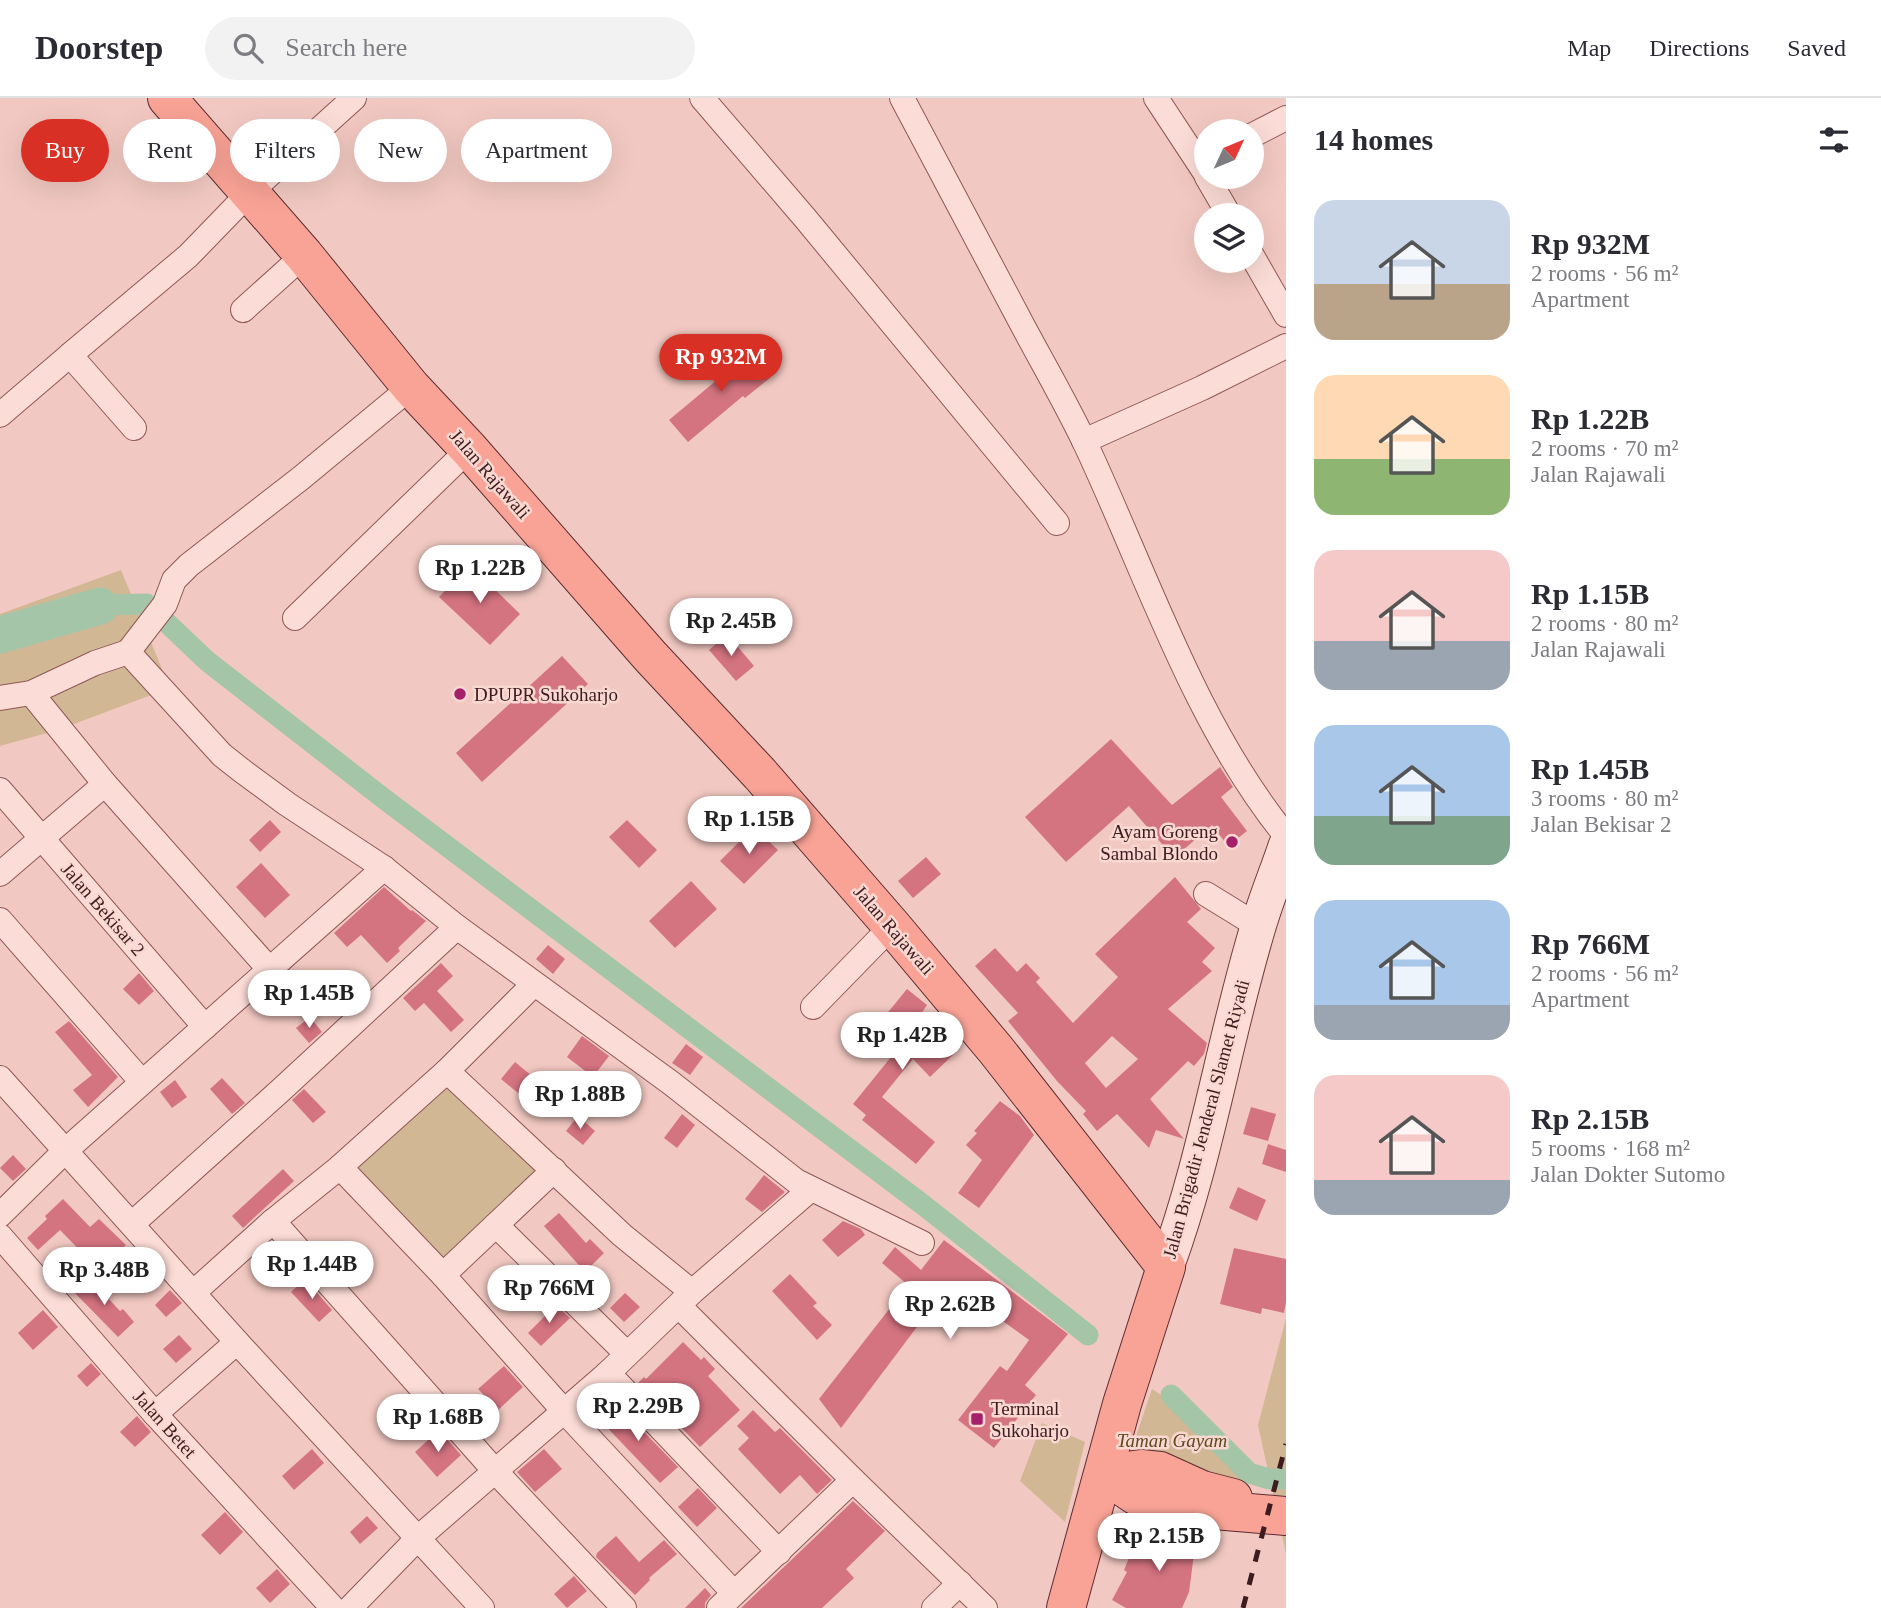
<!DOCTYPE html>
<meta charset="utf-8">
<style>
body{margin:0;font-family:"Times New Roman",serif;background:#f2f2f3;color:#2b2b33;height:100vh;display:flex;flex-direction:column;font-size:26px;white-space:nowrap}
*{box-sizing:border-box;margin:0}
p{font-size:23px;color:#7c7c81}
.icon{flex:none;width:38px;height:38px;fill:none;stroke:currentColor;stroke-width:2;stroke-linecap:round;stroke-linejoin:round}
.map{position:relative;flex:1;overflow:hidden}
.sheet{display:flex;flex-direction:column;background:#fff;width:595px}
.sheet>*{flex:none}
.top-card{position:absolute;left:21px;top:21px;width:665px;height:63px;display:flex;gap:14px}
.needle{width:46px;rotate:46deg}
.buttons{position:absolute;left:1194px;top:21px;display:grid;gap:14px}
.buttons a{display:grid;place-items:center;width:70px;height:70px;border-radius:50%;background:#fff;box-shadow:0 7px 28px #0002;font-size:35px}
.price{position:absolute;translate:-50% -60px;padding:0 16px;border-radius:24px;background:#fff;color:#222;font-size:23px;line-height:46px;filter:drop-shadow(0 2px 4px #0008)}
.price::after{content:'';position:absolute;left:50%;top:42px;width:21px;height:16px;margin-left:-10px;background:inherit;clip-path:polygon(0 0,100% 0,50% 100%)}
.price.selected{background:#d93025;color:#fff}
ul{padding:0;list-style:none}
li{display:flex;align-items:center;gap:21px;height:175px;padding:0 28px}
li span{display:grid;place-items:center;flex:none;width:196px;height:140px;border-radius:21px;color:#555}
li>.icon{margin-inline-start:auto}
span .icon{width:84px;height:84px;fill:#fffc;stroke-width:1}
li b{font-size:30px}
h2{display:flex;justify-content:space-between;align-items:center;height:84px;padding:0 28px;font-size:30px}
.pill{padding:0 24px;border-radius:32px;background:#fff;box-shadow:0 7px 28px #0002;font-size:24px;line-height:63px}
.pill.selected{background:#d93025;color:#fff}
header{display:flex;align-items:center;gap:42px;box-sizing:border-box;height:98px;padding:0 35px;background:#fff;border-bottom:2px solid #e1e1e2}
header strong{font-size:33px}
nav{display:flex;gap:38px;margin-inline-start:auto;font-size:24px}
.search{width:490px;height:63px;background:#f2f2f3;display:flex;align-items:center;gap:18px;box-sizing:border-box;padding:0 24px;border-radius:38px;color:#7c7c81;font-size:26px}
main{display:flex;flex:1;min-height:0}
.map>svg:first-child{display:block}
</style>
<header>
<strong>Doorstep</strong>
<div class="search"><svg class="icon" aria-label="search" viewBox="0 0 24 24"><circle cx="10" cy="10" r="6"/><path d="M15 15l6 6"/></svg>Search here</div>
<nav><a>Map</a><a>Directions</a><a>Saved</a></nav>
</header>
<main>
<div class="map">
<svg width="1286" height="1510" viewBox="0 0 1286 1510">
<rect width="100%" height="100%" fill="#f2c9c2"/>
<!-- green -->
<g fill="#d2b794">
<path d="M121,472L170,590L58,632L0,648V516Z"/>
<path d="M455,973L554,1072L443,1177L340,1069Z"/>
<path d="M1286,1220V1456L1258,1327Z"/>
<path d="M1152,1291L1172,1304L1246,1380L1241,1398L1154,1363L1134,1344Z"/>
<path d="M1042,1325L1085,1344L1065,1424L1020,1383Z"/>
</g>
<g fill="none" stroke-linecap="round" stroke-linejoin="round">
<!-- canal -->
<g stroke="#a5c5a9" stroke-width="21">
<path d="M104,507L147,506L207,563L383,700L922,1106L1088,1237"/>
<path d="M1171,1297L1249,1375L1269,1381H1286"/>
</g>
<!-- river -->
<path stroke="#a5c5a9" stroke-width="37" d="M0,537L100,508"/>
</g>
<!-- building -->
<g fill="#d57481" fill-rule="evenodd">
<path d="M745,248L771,279L745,300L743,298L688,344L669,322L724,276L719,270Z"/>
<path d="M470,467L520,516L490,547L439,499Z"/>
<path d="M727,536L754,568L736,583L709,552Z"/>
<path d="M562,558L588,586L482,684L456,655Z"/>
<path d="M1111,641L1172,707L1220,669L1233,689L1221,699L1247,733L1228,748L1212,727L1174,760L1129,708L1066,764L1025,719Z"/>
<path d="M270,722L281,734L260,754L249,742Z"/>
<path d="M627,722L657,752L639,770L609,739Z"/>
<path d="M754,729L778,752L744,786L720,763Z"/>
<path d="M926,759L941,776L913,800L898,783Z"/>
<path d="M261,765L290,797L265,820L236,789Z"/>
<path d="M1175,779L1201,811L1187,824L1215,850L1202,864L1212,873L1168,911L1207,945L1204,956L1194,968L1188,963L1150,1001L1184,1041L1156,1032L1149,1050L1117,1016L1097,1033L1083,1016L1086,1013L1057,983L1008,923L1018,915L975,868L995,850L1017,874L1026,865L1040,880L1036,884L1073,925L1118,879L1095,856ZM1112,938L1138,961L1106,990L1085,965Z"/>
<path d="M691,783L717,811L675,850L649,823Z"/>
<path d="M384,789L411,813L412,812L426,823L398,850L400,853L387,865L361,837L347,849L334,835Z"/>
<path d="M548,847L565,861L553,876L536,861Z"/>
<path d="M441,865L453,878L437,893L464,922L451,934L424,905L415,913L403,900Z"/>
<path d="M139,875L154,893L139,907L123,891Z"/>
<path d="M282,880L295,894L282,907L269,892Z"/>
<path d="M907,891L927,907L921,916L956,954L930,979L913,961L882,999L935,1044L916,1066L862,1022L866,1017L853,1006L891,959L867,940Z"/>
<path d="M310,919L322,934L309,945L296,930Z"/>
<path d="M69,923L118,979L88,1009L73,992L92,977L55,934Z"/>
<path d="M582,938L609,958L593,979L567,959Z"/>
<path d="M686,946L703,959L690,977L672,965Z"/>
<path d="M515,964L544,988L530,1005L501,981Z"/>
<path d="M222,980L245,1005L232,1016L210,991Z"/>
<path d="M175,982L187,999L172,1010L160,994Z"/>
<path d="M304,991L326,1014L313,1025L292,1002Z"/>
<path d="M1000,1003L1020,1018L1034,1037L979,1110L958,1095L982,1062L966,1047L977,1035L974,1033Z"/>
<path d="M1251,1009L1276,1016L1268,1043L1243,1036Z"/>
<path d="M682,1016L695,1027L677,1050L664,1040Z"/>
<path d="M578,1018L595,1033L583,1047L566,1033Z"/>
<path d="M1268,1046L1286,1052V1074L1262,1066Z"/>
<path d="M13,1057L26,1071L13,1083L0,1070Z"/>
<path d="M283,1071L294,1083L243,1130L232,1118Z"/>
<path d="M764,1077L785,1094L762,1114L745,1101Z"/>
<path d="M1238,1089L1266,1102L1257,1123L1229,1110Z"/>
<path d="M63,1101L90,1129L99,1121L126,1147L100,1173L60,1132L38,1152L27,1140L47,1121L45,1118Z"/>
<path d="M559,1115L586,1145L590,1141L604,1155L585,1174L544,1128Z"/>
<path d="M843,1123L861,1131L865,1137L838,1159L822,1142Z"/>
<path d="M944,1142L1068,1236L1025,1287L1036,1297L994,1350L958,1322L1000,1268L1007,1273L1029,1242L950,1185L841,1330L819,1301L908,1187L882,1165L895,1149L921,1172Z"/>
<path d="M1234,1150L1286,1161V1204L1284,1215L1262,1210L1261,1216L1220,1206Z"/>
<path d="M790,1176L817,1205L813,1208L832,1227L817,1242L772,1193Z"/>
<path d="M88,1179L120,1213L123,1211L134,1224L118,1239L73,1193Z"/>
<path d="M305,1181L332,1212L319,1224L291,1194Z"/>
<path d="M170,1192L182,1205L166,1219L155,1207Z"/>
<path d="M625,1195L640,1209L624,1224L610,1210Z"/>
<path d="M556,1207L570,1220L541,1248L528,1235Z"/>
<path d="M43,1212L58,1229L33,1252L18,1235Z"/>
<path d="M179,1237L192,1251L176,1265L163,1251Z"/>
<path d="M683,1244L701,1262L704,1259L715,1271L708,1278L740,1312L700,1349L638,1285L644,1279L646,1281Z"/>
<path d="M91,1265L101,1276L87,1289L77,1278Z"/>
<path d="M504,1268L523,1289L498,1312L478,1291Z"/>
<path d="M616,1305L678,1369L660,1385L599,1321Z"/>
<path d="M753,1312L775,1334L780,1330L832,1382L817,1396L800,1377L780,1396L738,1351L749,1340L737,1328Z"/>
<path d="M137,1318L151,1334L135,1349L120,1334Z"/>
<path d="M439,1332L461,1357L437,1379L415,1354Z"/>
<path d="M312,1351L324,1365L294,1392L282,1378Z"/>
<path d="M544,1351L562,1371L535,1394L517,1374Z"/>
<path d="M698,1390L717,1410L697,1429L678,1409Z"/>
<path d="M853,1403L885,1433L846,1471L854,1480L822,1510H741Z"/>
<path d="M225,1414L243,1434L220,1457L201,1437Z"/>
<path d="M367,1418L378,1430L360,1446L350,1434Z"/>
<path d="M1180,1431L1197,1433L1189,1494L1182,1510H1126L1112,1502L1127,1474L1124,1472L1133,1450L1146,1456L1149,1436L1179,1440Z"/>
<path d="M616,1438L639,1464L664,1442L677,1456L649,1480L650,1482L635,1497L596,1459L597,1455Z"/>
<path d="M277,1471L290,1486L270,1505L256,1490Z"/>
<path d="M574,1478L587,1493L567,1510L554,1496Z"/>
<path d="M705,1490L711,1497L705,1505V1510H685Z"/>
</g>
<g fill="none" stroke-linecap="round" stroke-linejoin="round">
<defs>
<g id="street">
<path d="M702,0L805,120L1057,425"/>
<path d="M902,0C943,77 983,153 1024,230C1045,269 1067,307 1086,347C1147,477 1195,626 1286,738"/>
<path d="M1156,0L1206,76"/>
<path d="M1251,38L1286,20"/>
<path d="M1207,79L1229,117"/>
<path d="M1251,156L1286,217"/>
<path d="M243,212L304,157"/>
<path d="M0,317L70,257"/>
<path d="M134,330L70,257L188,158L250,94L354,0"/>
<path d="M1084,343L1202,290L1286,248"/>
<path d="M295,520L469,351"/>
<path d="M128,554L165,506L174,482L189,467L301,380L411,289"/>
<path d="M31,595L105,686L270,872"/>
<path d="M0,600L31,595L95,565L128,554L222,657L241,672L287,706L384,770L457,829L671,985L796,1083L922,1145"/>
<path d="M0,692L205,929"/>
<path d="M0,776L105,686"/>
<path d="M1206,796L1258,828"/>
<path d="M0,822L142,984"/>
<path d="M813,909L892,828"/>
<path d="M447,973L622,1137L692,1194"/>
<path d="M0,980L237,1244L482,1510"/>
<path d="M340,1069L443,1177L564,1313L734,1495"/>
<path d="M0,1117L65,1053L384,770"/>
<path d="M273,1123L495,1373L624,1510"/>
<path d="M133,1125L281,992L457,829"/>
<path d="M496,1127L627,1256"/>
<path d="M0,1138L155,1316L333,1510"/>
<path d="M443,1177L554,1072"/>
<path d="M194,1194L273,1123L340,1069L447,973L534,886"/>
<path d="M679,1208L853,1382L985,1510"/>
<path d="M608,1275L779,1454"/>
<path d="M155,1316L237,1244"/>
<path d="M350,1510L418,1440L608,1275L692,1194L811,1091"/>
<path d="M719,1510L853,1382"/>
<path d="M934,1510L960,1485"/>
</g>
<path id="secondary" d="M1166,1169C1207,1058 1224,941 1258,829C1266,801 1277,775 1286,748"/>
<g id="primary">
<path d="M167,0L304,157L411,289L469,351L650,558L760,676L892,828L996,952L1166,1169L1122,1306L1066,1510"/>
<path d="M1104,1376L1135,1397L1154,1407L1286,1418"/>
<path d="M1104,1376L1141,1371L1160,1373L1202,1392L1233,1400"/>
</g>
</defs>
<!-- street casing -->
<use href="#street" stroke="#8e5758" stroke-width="26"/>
<!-- secondary casing -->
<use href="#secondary" stroke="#703a3d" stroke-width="37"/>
<!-- primary casing -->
<use href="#primary" stroke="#5c2b30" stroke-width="40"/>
<!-- street -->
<use href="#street" stroke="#fcdcd6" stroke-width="24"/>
<!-- secondary -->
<use href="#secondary" stroke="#fcdcd6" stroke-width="35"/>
<!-- primary -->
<use href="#primary" stroke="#f9a396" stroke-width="38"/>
<!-- rail -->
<path stroke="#3d1c1f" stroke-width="5" stroke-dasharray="12 12" stroke-linecap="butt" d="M1243,1510L1286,1346"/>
</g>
<!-- markers -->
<g fill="#a4206b" stroke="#f9d8d2" stroke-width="2.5">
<circle cx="460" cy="596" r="7"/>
<circle cx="1232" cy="744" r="7"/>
<rect x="970" y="1314" width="14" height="14" rx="3.5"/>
</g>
<g text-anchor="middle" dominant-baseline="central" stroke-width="5" stroke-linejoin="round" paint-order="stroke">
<!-- street labels -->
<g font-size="19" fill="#3d1c1f" stroke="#f9d8d2">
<text transform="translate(490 376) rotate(49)">Jalan Rajawali</text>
<text transform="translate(103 811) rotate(49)">Jalan Bekisar 2</text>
<text transform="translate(894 832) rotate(49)">Jalan Rajawali</text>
<text transform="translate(1206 1021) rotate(-75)">Jalan Brigadir Jenderal Slamet Riyadi</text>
<text transform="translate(165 1326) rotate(48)">Jalan Betet</text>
</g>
<!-- poi labels -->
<g font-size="19" fill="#3d1c1f" stroke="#f9d8d2" text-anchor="start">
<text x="474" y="596">DPUPR Sukoharjo</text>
<text x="1218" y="733" text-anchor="end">Ayam Goreng<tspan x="1218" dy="22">Sambal Blondo</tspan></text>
<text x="991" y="1310">Terminal<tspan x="991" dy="22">Sukoharjo</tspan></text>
</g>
<!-- park labels -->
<g font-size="19" font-style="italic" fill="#5b4921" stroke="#f9d8d2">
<text x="1172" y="1342">Taman Gayam</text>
</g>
</g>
</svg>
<div class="buttons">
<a><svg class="needle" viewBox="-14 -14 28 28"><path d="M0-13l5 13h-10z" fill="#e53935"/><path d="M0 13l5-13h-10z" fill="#7c7c81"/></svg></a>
<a><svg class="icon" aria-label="layers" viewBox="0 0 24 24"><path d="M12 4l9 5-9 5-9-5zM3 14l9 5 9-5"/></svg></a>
</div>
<b class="price selected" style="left:721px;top:296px">Rp 932M</b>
<b class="price" style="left:480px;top:507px">Rp 1.22B</b>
<b class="price" style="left:731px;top:560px">Rp 2.45B</b>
<b class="price" style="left:749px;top:758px">Rp 1.15B</b>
<b class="price" style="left:309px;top:932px">Rp 1.45B</b>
<b class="price" style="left:902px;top:974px">Rp 1.42B</b>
<b class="price" style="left:580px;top:1033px">Rp 1.88B</b>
<b class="price" style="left:312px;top:1203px">Rp 1.44B</b>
<b class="price" style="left:104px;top:1209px">Rp 3.48B</b>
<b class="price" style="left:549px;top:1227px">Rp 766M</b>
<b class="price" style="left:950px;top:1243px">Rp 2.62B</b>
<b class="price" style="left:638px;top:1345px">Rp 2.29B</b>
<b class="price" style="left:438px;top:1356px">Rp 1.68B</b>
<b class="price" style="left:1159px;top:1475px">Rp 2.15B</b>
<div class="top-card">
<a class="pill selected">Buy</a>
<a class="pill">Rent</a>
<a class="pill">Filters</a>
<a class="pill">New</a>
<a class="pill">Apartment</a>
</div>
</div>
<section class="sheet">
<h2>14 homes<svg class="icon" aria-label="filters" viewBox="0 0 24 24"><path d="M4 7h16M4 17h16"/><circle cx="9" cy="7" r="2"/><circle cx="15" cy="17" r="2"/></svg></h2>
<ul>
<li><span style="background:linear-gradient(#c9d6e8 60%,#b9a48a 0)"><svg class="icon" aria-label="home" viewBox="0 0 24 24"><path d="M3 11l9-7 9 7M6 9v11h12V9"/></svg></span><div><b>Rp 932M</b><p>2 rooms · 56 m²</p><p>Apartment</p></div></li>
<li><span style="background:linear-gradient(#ffd9b3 60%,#8fb573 0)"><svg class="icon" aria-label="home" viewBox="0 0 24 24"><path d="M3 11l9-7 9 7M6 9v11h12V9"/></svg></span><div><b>Rp 1.22B</b><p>2 rooms · 70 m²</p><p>Jalan Rajawali</p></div></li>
<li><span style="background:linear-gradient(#f6c9c9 65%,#9aa5b1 0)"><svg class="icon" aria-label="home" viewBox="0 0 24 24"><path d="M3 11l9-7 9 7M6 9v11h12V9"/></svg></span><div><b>Rp 1.15B</b><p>2 rooms · 80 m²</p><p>Jalan Rajawali</p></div></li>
<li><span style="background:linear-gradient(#a9c7e8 65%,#7fa58c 0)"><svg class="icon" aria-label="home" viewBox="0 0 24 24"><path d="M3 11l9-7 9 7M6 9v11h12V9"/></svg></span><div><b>Rp 1.45B</b><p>3 rooms · 80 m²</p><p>Jalan Bekisar 2</p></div></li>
<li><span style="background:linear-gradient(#a9c7e8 75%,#9aa5b1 0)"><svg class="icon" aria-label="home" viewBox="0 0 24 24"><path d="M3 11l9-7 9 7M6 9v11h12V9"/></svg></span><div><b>Rp 766M</b><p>2 rooms · 56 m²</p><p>Apartment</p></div></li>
<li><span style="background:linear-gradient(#f6c9c9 75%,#9aa5b1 0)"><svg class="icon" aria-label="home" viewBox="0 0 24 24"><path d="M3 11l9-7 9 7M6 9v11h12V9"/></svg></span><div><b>Rp 2.15B</b><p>5 rooms · 168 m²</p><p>Jalan Dokter Sutomo</p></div></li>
</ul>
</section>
</main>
